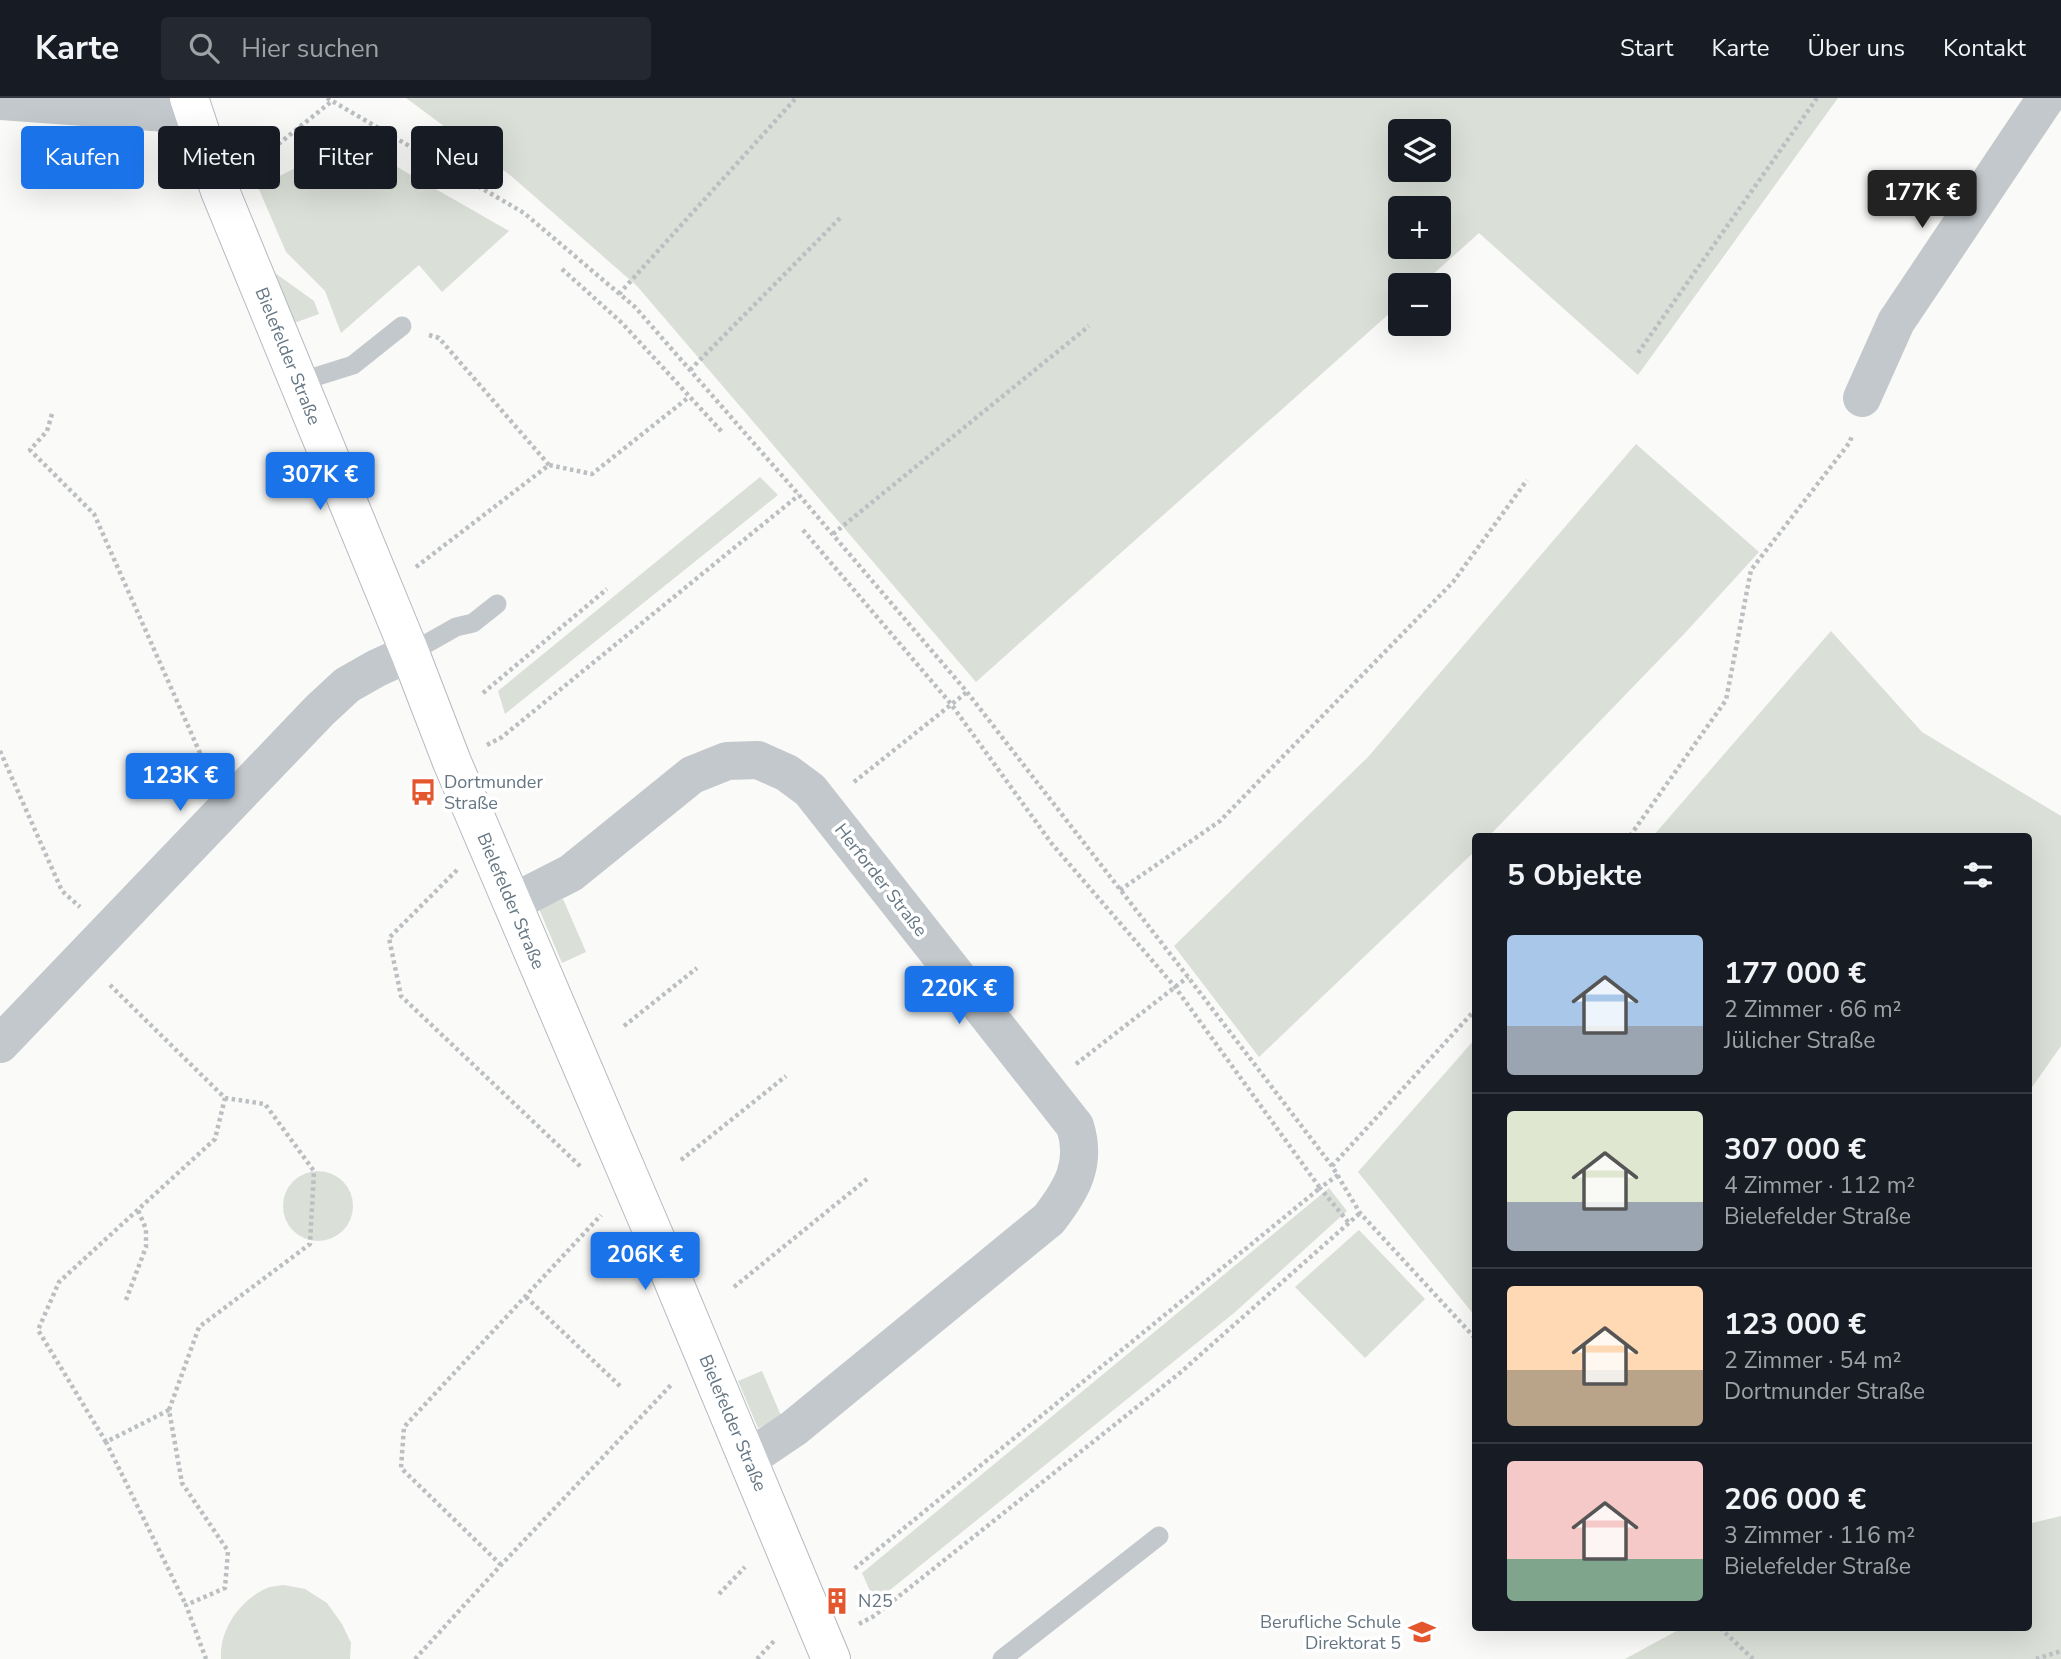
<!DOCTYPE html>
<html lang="de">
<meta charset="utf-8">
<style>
body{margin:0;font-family:"Nunito Sans",sans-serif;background:#242831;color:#f1f3f6;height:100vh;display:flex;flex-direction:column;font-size:26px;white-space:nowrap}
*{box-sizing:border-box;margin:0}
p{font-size:23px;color:#9ea1a6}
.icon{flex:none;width:38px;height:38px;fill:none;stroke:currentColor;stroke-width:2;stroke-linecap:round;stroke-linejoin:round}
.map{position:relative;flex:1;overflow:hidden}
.details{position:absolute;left:1472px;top:735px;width:560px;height:798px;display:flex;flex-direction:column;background:#171b24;border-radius:7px;box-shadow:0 7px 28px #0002}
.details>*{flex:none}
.hud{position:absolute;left:21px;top:28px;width:665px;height:63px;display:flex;gap:14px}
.tools{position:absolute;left:1388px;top:21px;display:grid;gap:14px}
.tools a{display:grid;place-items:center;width:63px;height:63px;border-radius:7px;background:#171b24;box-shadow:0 7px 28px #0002;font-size:35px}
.price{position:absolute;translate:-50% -60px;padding:0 16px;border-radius:7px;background:#1a73e8;color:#fff;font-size:23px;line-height:46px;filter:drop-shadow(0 2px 4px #0008)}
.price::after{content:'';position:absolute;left:50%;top:42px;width:21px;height:16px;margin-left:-10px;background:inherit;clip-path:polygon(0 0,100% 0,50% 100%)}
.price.on{background:#222;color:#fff}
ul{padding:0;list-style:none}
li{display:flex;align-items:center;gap:21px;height:175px;padding:0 35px}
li+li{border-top:2px solid #363941}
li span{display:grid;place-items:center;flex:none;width:196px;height:140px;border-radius:7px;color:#555}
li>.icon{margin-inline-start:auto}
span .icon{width:84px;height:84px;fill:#fffc;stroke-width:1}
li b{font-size:30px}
h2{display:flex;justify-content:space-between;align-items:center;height:84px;padding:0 35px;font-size:30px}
.chip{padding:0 24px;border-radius:7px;background:#171b24;box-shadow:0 7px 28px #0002;font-size:24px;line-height:63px}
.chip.on{background:#1a73e8;color:#fff}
header{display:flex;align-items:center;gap:42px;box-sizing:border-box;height:98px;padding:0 35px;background:#171b24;border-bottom:2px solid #363941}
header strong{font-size:33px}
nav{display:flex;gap:38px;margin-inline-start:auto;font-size:24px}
.search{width:490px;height:63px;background:#242831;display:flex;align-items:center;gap:18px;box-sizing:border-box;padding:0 24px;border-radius:7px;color:#9ea1a6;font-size:26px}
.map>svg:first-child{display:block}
</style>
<header>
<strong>Karte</strong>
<div class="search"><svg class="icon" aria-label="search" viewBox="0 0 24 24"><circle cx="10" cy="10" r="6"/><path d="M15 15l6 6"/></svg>Hier suchen</div>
<nav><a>Start</a><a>Karte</a><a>Über uns</a><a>Kontakt</a></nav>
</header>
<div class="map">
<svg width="2061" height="1561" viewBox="0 0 2061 1561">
<rect width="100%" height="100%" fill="#fafaf8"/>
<!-- green -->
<g fill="#dadfd7" fill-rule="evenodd">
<path d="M406,0H1838L1638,277L1479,135L1421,187H1400V206L976,584L637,188L510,77ZM1400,33H1438V72H1400ZM1400,110H1438V149H1400Z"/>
<path d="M350,42L509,133L442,194L419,167L341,235L325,193L286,154L258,89Z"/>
<path d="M275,175L314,203L319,216L294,225Z"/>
<path d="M1636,346L1759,454L1685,535L1489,738H1475V753L1259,959L1174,848L1368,659Z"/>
<path d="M760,379L778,397L505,616L498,593Z"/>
<path d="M1831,533L1922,634L2061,718V948L2028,995V738H1653Z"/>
<path d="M563,801L586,854L562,865L539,811Z"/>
<path d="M1475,941V1218L1358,1074Z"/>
<circle cx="318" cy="1108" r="35"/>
<path d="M1329,1090L1347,1113L1234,1215L875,1504L862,1475Z"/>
<path d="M1359,1132L1425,1201L1365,1260L1295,1189Z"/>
<path d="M762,1273L782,1320L758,1330L738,1283Z"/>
<path d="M2061,1418V1561H1625L1682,1530H2028V1426Z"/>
<path d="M284,1487L305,1491L327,1505L342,1526L351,1545L350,1561H221C219,1532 240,1502 267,1490C272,1488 278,1488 284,1487Z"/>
</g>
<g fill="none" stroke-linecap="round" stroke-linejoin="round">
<defs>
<path id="secondary" d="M189,0L220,93L410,555L452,664L657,1144L831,1561"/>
</defs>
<!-- secondary casing -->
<use href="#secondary" stroke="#b3babf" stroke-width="40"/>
<!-- path -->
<g stroke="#bbbfc2" stroke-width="4.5" stroke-dasharray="3.5 3.5" stroke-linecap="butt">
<path d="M327,0L524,115L635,209L799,397L967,594L1188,879L1332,1068L1360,1115L1475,1240"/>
<path d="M251,68L332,3"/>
<path d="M562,171L622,225L723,335"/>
<path d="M619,196L796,0"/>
<path d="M429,237L439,240L549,367"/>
<path d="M1638,255L1817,0"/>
<path d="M690,272L842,118"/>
<path d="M52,316L47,333L30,352L94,416L204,664L211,671"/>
<path d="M803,432L951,606L1052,746L1175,889L1320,1090L854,1471"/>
<path d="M833,436L1089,228"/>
<path d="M416,469L549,367L592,376L689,299"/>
<path d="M483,595L607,491"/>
<path d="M487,647L502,639L799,397"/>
<path d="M0,653L62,793L80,809"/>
<path d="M854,684L967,594"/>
<path d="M1630,738L1726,602L1751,472L1850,344L1852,337"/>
<path d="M457,772L389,840L401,898L581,1069"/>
<path d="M1120,792L1220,723L1453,484L1527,382"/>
<path d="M110,887L225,1000L265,1006L314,1073L310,1146L199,1229L169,1312L182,1385L228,1453L225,1490L186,1507L206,1561"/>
<path d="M624,928L697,870"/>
<path d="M1076,966L1188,879"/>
<path d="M681,1062L786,978"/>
<path d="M1332,1068L1475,912"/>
<path d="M1338,1077L1320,1090L1349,1125"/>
<path d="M734,1189L867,1081"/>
<path d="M526,1199L620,1288"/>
<path d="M126,1202L146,1149V1131L138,1112"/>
<path d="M169,1312L106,1344L186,1507"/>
<path d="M106,1344L38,1232L59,1184L215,1041L225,1000"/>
<path d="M501,1467L401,1370L404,1329L601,1117"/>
<path d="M719,1496L745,1469"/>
<path d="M859,1526L874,1518L1181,1274L1360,1115"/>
<path d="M1720,1530L1753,1561"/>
<path d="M415,1561L501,1467L671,1287"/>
<path d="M757,1561L775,1542"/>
<path d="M2036,1561L2061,1553"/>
</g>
<!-- lane -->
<g stroke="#c3c8cc" stroke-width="19">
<path d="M299,284L353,267L402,228"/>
<path d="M410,555L456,529L473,525L497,506"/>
<path d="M1002,1561L1159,1438"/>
</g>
<!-- street -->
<g stroke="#c3c8cc" stroke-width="38">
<path d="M0,3L194,17"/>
<path d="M1862,300L1896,224L2046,0"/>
<path d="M512,805L571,775L692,677L727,663L758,662L787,675L810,692L1075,1028C1087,1066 1072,1091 1049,1121L794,1330L748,1361"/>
<path d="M0,946L320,612L347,587L377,570L410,555"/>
</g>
<!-- secondary -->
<use href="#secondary" stroke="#fff" stroke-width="38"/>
</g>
<!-- icons -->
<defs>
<symbol id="bus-bare" viewBox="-9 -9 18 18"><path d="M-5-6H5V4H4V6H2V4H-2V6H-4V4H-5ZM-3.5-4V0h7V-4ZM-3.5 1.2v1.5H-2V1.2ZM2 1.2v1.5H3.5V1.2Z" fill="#e4572e" stroke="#fff" stroke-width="2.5" paint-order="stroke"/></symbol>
<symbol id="building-bare" viewBox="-9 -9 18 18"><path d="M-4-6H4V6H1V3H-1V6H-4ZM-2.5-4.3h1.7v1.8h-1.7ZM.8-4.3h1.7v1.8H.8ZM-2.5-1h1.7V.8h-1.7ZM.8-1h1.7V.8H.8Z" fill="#e4572e" stroke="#fff" stroke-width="2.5" paint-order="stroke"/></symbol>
<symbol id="school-bare" viewBox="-9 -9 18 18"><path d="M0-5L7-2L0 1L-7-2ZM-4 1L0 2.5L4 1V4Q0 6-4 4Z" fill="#e4572e" stroke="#fff" stroke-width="2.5" paint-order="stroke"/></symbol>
</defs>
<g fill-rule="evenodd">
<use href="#bus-bare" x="404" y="675" width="38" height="38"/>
<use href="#building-bare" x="818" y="1484" width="38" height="38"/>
<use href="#school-bare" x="1403" y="1515" width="38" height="38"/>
</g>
<g text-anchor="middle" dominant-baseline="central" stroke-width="7" stroke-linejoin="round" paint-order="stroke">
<!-- street labels -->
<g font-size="18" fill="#657683" stroke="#fff">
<text transform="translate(288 258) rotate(68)">Bielefelder Straße</text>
<text transform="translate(881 782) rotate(52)">Herforder Straße</text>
<text transform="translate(511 803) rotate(67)">Bielefelder Straße</text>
<text transform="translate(733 1325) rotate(67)">Bielefelder Straße</text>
</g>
<!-- poi labels -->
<g font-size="18" fill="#657683" stroke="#fff" text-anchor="start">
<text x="444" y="684">Dortmunder<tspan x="444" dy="21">Straße</tspan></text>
<text x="858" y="1503">N25</text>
<text x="1401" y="1524" text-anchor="end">Berufliche Schule<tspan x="1401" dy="21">Direktorat 5</tspan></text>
</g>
</g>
</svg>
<div class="tools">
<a><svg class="icon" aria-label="layers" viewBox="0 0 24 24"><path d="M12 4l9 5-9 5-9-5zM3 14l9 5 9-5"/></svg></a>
<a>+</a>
<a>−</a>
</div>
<b class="price on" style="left:1922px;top:132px">177K €</b>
<b class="price" style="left:320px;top:414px">307K €</b>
<b class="price" style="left:180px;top:715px">123K €</b>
<b class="price" style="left:959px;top:928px">220K €</b>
<b class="price" style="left:645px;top:1194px">206K €</b>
<div class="hud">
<a class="chip on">Kaufen</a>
<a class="chip">Mieten</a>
<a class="chip">Filter</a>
<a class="chip">Neu</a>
</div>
<section class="details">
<h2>5 Objekte<svg class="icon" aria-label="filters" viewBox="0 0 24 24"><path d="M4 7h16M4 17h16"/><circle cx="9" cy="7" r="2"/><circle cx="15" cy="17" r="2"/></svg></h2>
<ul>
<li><span style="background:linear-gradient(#a9c7e8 65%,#9aa5b1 0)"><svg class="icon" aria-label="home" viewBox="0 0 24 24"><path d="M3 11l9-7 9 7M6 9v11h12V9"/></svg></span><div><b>177 000 €</b><p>2 Zimmer · 66 m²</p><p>Jülicher Straße</p></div></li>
<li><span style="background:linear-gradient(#dfe7d0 65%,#9aa5b1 0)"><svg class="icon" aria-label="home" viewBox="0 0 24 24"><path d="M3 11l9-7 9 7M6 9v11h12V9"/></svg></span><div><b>307 000 €</b><p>4 Zimmer · 112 m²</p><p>Bielefelder Straße</p></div></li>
<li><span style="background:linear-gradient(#ffd9b3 60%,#b9a48a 0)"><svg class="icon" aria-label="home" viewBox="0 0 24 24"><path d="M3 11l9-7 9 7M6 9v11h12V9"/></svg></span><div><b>123 000 €</b><p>2 Zimmer · 54 m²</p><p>Dortmunder Straße</p></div></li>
<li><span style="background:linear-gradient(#f6c9c9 70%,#7fa58c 0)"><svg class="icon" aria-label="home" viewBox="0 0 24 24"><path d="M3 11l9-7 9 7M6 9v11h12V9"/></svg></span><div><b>206 000 €</b><p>3 Zimmer · 116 m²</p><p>Bielefelder Straße</p></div></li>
</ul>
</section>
</div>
